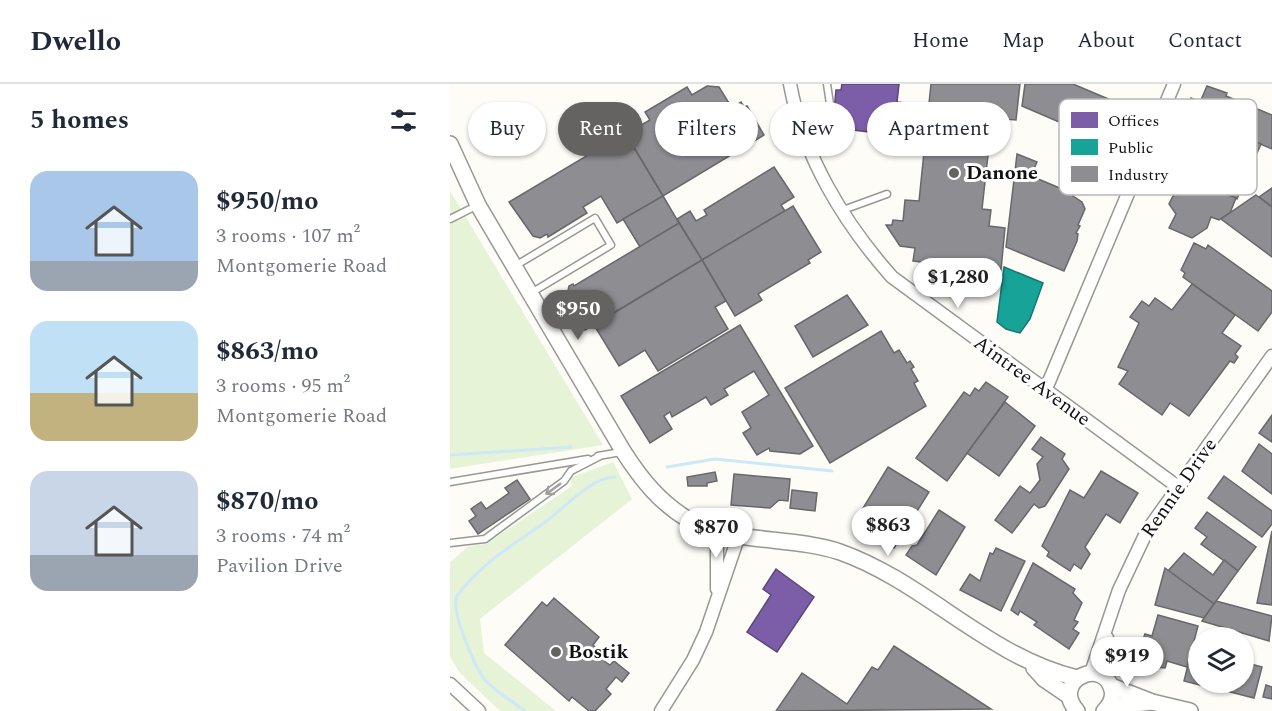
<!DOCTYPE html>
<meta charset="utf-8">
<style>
body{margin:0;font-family:Spectral,serif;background:#f2f2f3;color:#1f2937;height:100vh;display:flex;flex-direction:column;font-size:22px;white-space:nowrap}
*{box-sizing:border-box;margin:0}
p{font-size:20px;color:#747a83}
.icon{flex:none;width:33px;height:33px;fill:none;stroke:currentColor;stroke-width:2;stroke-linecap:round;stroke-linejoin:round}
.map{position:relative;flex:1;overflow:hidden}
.panel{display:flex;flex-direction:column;background:#fff;width:450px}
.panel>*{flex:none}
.banner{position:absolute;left:18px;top:18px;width:570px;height:54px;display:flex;gap:12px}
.tools{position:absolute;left:738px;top:543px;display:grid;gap:12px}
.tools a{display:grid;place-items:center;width:66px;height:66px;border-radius:50%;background:#fff;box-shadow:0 2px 4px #0004;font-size:30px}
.price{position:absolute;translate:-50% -51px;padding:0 14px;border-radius:21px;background:#fff;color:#222;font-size:20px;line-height:39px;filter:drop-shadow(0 2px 3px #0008)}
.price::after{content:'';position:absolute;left:50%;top:36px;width:18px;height:14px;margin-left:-9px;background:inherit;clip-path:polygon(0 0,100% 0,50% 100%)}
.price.current{background:#646362;color:#fff}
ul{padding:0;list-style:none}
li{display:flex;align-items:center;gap:18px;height:150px;padding:0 30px}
li span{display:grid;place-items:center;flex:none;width:168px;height:120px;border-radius:18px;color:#555}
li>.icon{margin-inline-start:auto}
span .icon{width:72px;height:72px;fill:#fffc;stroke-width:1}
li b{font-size:26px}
h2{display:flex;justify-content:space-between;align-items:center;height:72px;padding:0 30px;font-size:26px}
.tag{padding:0 21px;border-radius:27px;background:#fff;box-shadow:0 2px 4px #0004;font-size:21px;line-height:54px}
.tag.current{background:#646362;color:#fff}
header{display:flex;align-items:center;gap:36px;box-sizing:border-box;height:84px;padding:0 30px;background:#fff;border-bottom:2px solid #e0e1e3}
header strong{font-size:28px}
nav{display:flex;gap:33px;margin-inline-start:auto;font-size:21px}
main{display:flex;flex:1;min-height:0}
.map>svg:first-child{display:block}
</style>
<header>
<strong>Dwello</strong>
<nav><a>Home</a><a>Map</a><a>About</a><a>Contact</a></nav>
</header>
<main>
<section class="panel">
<h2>5 homes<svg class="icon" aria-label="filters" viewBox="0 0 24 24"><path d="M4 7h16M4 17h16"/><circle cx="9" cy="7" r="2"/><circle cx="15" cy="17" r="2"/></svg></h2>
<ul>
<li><span style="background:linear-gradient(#a9c7e8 75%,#9aa5b1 0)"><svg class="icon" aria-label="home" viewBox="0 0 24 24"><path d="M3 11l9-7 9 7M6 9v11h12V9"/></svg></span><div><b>$950/mo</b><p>3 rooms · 107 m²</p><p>Montgomerie Road</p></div></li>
<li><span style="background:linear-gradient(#bfe0f5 60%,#c2b280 0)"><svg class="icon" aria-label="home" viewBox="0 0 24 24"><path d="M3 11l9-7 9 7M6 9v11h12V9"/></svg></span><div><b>$863/mo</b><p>3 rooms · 95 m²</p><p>Montgomerie Road</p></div></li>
<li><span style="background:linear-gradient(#c9d6e8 70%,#9aa5b1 0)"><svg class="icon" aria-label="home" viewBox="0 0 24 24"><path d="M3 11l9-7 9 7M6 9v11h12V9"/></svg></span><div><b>$870/mo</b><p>3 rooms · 74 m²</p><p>Pavilion Drive</p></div></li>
</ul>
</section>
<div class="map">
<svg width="822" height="627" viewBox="0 0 822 627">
<rect width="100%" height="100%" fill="#fdfcf7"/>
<!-- green -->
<g fill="#e7f3d7">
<path d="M0,107L153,361L0,385Z"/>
<path d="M163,378L182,415L30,535L34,569L106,627H50L10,589L0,573V478L19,462L36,460L122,402L120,394Z"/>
</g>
<!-- offices -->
<g fill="#7b5ea7" stroke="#5b477a" stroke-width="1.5">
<path d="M392,0H449L447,18L454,19L452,29L446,28L443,51L387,44L389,27H384L386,6H391Z"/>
<path d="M326,485L364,513L327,568L297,548L321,511L313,505Z"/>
</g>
<!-- public -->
<path fill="#17a398" stroke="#157770" stroke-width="1.5" d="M554,183L593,199L580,235L570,249L556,245L547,238Z"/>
<!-- industry -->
<g fill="#8d8d92" stroke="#68686b" stroke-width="1.5">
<path d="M481,0H570L566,36L541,34L540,50L548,51L547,63L539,62L532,125L541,126L539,142L555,144L551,186L463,177L465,164L450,162L436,141H442L443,136L453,137L455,116L469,117Z"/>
<path d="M575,0H623L682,25L667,63L572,22Z"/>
<path d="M257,2L269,3L282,24L291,18L294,23L297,22L314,51L213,112L176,50L200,36L195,28L237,3L242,11Z"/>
<path d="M757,2L777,9L776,12L822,31V65L735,28L741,14L750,18Z"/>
<path d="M755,36L811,60L787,115L729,89Z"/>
<path d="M175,49L213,112L167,139L151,112L133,123L137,129L98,153L97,150L90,154L83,152L59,118Z"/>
<path d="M567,70L587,78L581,92L624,110L623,112L632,118L635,125L628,141L630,142L626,149L628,150L627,157L614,187L556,163Z"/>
<path d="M324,83L344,113L331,121L335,127L252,176L227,135L240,127L246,137L257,131L254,126Z"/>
<path d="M740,95L786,114L780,129L769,136L761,133L757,144L742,154L719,144L726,130L719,120L723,112L734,109Z"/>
<path d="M822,104V123L809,113Z"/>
<path d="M806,111L822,123V173L771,135Z"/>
<path d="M213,112L229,139L190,163L173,135Z"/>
<path d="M343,122L371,168L358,176L360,179L308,210L312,216L285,232L252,176Z"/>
<path d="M229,139L252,176L135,246L120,222L123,220L117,211L119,202L123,200L124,202Z"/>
<path d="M744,159L756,165L758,161L822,207V228L808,247L733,193L735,189L731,186Z"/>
<path d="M252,176L276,217L265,223L278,245L208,287L195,266L169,282L144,241Z"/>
<path d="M742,200L785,231L772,249L791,262L785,270L788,273L784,279L780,277L739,332L720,319L712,331L669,300L678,287L668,283L689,239L680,233L692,217L699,222L705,214L722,226Z"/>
<path d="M397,211L418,241L363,273L345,242Z"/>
<path d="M290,241L363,362L350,370L320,367L319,364L307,371L293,349L301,344L292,328L319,311L304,287L274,305L278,311L261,321L256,313L222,333L220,328L214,332L222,345L200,359L171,312Z"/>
<path d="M431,247L444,269L449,266L457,279L460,277L464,283L461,285L468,297L464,299L476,322L380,379L335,304Z"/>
<path d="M536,298L558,313L497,397L466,374L514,308L520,312L525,304L529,307Z"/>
<path d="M555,318L585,342L549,392L517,369Z"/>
<path d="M822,331V358L809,349Z"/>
<path d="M591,353L615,370L612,375L619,385L595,422L589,424L584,420L562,449L545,436L570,402L580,409L590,396L587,380L593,373L582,365Z"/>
<path d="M809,360L822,370V410L792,387Z"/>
<path d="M438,383L479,408L444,464L417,448H414L404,439Z"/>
<path d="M651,387L688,409L670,439L656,430L635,463L640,470L631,485L624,480L620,487L597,472L599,468L592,462L620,406L634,414Z"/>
<path d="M265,388L267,397L257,399V402H238L237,393Z"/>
<path d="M284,390L340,395L338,417L329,416L320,424L281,421Z"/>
<path d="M774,392L822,427V440L812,453L758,414Z"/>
<path d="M67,396L80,415L28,450L19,437L26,432L21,425L31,418L36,425L59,409L55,404Z"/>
<path d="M342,406L367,409L365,427L340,424Z"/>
<path d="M489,426L515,443L486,491L456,471L462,462L467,461Z"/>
<path d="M757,428L806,463L788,487L751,460L757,453L745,444Z"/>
<path d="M822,447V521L807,519Z"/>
<path d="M546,464L575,477L551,527L510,506L520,490L530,497L540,469L543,470Z"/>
<path d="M734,469L763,491L774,476L788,487L764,520L718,487Z"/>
<path d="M583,479L625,505L623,509L632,519L624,536L628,538L623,545L629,549L619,565L584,541L587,538L570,527L568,531L561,526Z"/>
<path d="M715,484L764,520L754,534L705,521Z"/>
<path d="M104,514L149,553L143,561L157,574L154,577L160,581L164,577L179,589L172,598L166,593L156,605L161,610L145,627H139L122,613L119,617L55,561L92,518L97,522Z"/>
<path d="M766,517L822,532L819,557L752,537Z"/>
<path d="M708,531L748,542L737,583L717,577L715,584L705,583L694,580L690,574L688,570L695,550L702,552Z"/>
<path d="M444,562L541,625L326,627L352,589L397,620L422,583L428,586Z"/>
<path d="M742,565L748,567V598H759L758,603L734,597Z"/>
<path d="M794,578L812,583L804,614L780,608L783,598H794Z"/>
<path d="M816,601L822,603V615L813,613Z"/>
</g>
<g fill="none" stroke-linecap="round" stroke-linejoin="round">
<!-- stream -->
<g stroke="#cde8f7" stroke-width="3">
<path d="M0,371L121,363"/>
<path d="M217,383L265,375L382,387"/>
<path d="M75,627C62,617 46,608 35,596C25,583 0,527 7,512C29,481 63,461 94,439C115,424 139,394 165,393"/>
</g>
<defs>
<g id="service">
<path d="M377,0L380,20"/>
<path d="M393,126L437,110"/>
<path d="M0,135L26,122"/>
<path d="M65,182L145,134L161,161L81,209"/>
<path d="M148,372L171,368"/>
<path d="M0,398L138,375"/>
<path d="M0,459L35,455L114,397L121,387L150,372"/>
</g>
<g id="minor">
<path d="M340,0C353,72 394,139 442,193L728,403"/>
<path d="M595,307L724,0"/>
<path d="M267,505V447"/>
<path d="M641,589L669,506L697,447L822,272"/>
<path d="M654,593L657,554"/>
<path d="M0,600L29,627"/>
<path d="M211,627L243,576L256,548L289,451"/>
</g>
<g id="tertiary">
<path d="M0,60L28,121L173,367C191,395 210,419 239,436C281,460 342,452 390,468C475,498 538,573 627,594"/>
<path d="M584,584L594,595L619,612"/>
<path d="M661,602L702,618L740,627"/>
<path d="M659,623L702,618"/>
<path d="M627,627C600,596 654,572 662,606C664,614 660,621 654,627"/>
</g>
</defs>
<!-- service casing -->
<use href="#service" stroke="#979795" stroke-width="9"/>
<!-- minor casing -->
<use href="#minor" stroke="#979795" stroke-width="15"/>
<!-- tertiary casing -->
<use href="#tertiary" stroke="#979795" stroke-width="18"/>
<!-- service -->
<use href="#service" stroke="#fffffe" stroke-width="6"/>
<!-- minor -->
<use href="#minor" stroke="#fffffe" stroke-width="12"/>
<!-- tertiary -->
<use href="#tertiary" stroke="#fffffe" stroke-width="15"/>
</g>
<!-- one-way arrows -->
<defs><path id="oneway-shaft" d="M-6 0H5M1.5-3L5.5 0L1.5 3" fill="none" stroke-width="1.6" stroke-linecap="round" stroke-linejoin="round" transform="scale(1.5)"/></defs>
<use stroke="#a0a09f" href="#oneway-shaft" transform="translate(103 405) rotate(144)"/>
<!-- markers -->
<g fill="#646362" stroke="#fff" stroke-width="2">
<circle cx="504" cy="89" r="6"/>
<circle cx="106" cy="568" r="6"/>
</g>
<g text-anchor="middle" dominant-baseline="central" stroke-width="6" stroke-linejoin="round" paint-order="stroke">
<!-- poi labels -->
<g font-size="20" font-weight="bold" fill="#111" stroke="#fff" text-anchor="start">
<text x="516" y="89">Danone</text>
<text x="118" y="568">Bostik</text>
</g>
<!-- street labels -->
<g font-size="20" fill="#111" stroke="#fff">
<text transform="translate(582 297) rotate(36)">Aintree Avenue</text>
<text transform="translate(729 404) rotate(-55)">Rennie Drive</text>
</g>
</g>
<!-- legend -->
<rect x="609" y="15" width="198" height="96" rx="9" fill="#fff" stroke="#b8b8b8" stroke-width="1.5"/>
<rect x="621" y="28" width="27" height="16" fill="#7b5ea7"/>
<rect x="621" y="55" width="27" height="16" fill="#17a398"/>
<rect x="621" y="82" width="27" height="16" fill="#8d8d92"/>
<g font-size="16" fill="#111">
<text x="658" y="42">Offices</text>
<text x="658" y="69">Public</text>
<text x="658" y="96">Industry</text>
</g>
</svg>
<div class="tools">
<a><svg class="icon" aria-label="layers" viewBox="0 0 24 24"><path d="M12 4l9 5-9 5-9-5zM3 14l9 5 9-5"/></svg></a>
</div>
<b class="price" style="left:508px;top:225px">$1,280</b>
<b class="price current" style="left:128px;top:257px">$950</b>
<b class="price" style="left:438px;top:473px">$863</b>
<b class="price" style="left:266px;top:475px">$870</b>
<b class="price" style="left:677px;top:604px">$919</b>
<div class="banner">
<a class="tag">Buy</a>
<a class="tag current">Rent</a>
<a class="tag">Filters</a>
<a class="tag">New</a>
<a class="tag">Apartment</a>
</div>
</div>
</main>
